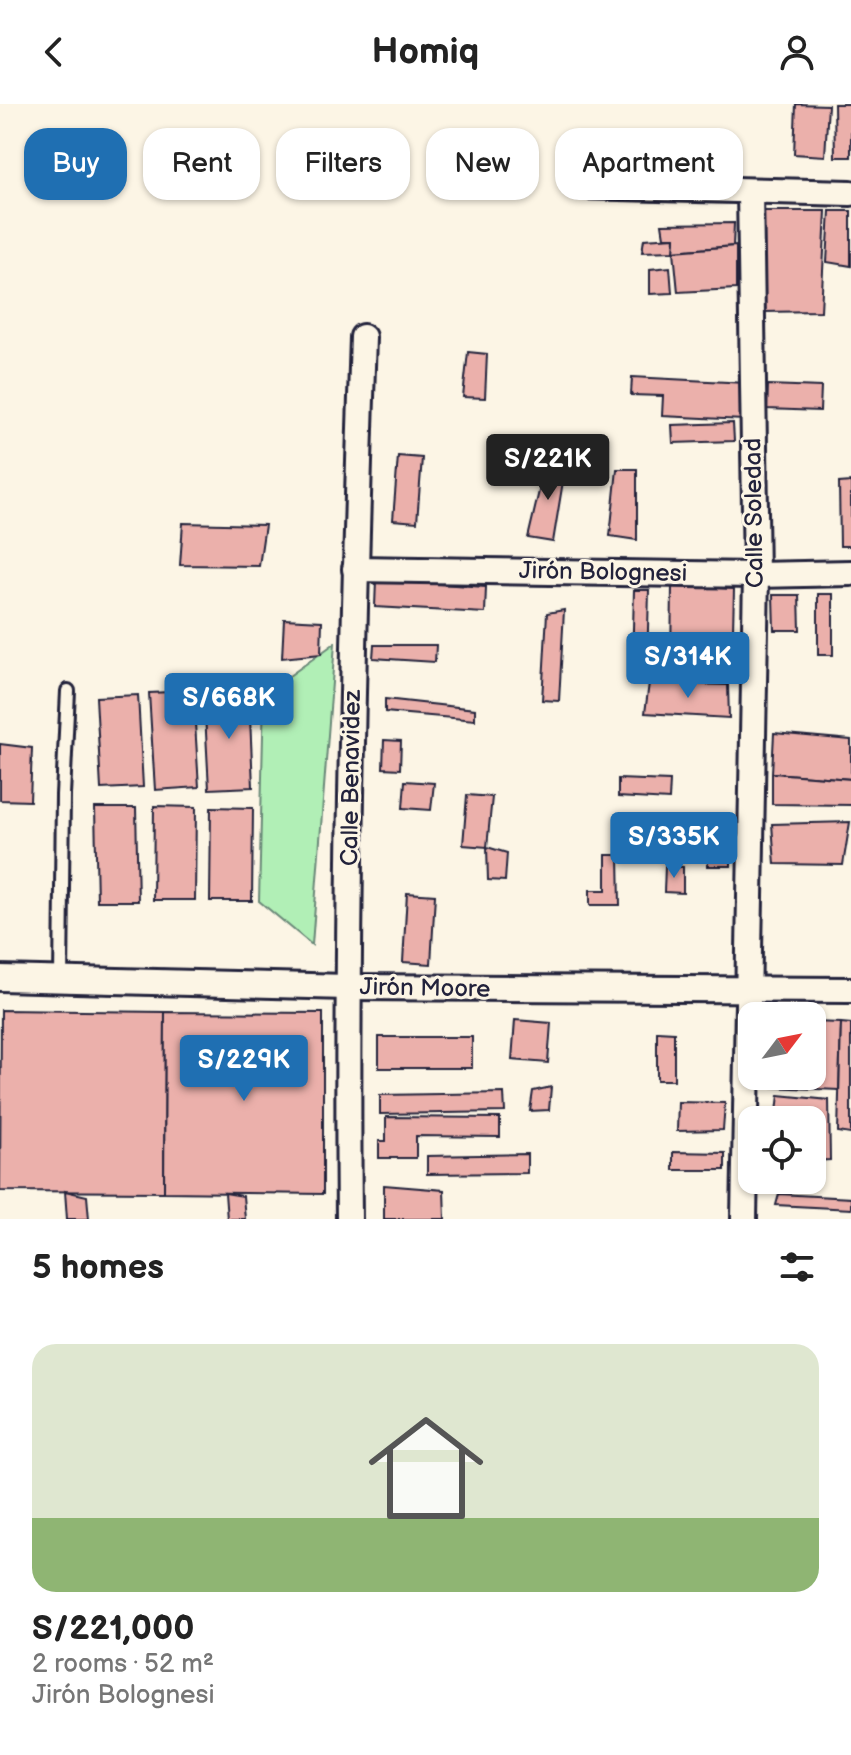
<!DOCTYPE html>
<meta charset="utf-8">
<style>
body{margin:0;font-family:"Balsamiq Sans",sans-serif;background:#f2f2f2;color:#222;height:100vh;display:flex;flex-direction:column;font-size:30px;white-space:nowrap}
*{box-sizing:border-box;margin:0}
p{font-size:26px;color:#767676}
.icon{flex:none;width:44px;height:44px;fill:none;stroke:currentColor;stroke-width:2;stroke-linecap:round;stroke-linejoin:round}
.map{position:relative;height:1115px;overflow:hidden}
.panel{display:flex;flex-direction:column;background:#fff;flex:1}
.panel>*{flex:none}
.top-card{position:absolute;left:24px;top:24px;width:804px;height:72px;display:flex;gap:16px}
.needle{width:52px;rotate:58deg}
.fabs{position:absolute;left:738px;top:898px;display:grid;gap:16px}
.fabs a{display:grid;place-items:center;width:88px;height:88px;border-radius:16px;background:#fff;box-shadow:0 2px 6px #0004;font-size:40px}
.price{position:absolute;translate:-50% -68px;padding:0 18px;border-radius:8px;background:#1f6fb2;color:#fff;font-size:26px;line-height:52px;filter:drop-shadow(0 2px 4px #0008)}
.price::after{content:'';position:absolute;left:50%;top:48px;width:24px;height:18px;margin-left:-12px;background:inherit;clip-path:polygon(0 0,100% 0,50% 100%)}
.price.active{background:#222;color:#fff}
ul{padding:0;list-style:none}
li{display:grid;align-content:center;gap:16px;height:424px;padding:0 32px}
li span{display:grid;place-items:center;height:248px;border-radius:24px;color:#555}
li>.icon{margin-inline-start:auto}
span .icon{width:144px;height:144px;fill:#fffc;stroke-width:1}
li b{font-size:34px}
h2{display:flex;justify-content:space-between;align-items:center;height:96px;padding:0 32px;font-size:34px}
.tag{padding:0 28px;border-radius:24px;background:#fff;box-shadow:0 2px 6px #0004;font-size:28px;line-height:72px}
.tag.active{background:#1f6fb2;color:#fff}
header{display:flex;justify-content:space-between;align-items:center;height:104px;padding:0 32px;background:#fff;font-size:36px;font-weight:600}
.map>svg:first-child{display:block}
</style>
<header><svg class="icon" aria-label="back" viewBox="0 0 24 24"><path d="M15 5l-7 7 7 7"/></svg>Homiq<svg class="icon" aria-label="person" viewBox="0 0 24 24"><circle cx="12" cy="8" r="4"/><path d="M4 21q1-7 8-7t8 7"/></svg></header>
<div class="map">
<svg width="851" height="1115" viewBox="0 0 851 1115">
<rect width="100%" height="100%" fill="#fcf5e5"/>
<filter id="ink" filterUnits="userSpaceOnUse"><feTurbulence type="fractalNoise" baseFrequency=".0125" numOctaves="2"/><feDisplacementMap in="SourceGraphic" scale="16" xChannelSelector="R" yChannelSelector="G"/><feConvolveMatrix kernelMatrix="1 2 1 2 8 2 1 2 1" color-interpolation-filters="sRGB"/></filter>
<g filter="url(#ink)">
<!-- green -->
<path fill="#b1efb6" stroke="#6a8878" stroke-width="2" d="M335,539L312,841L259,797L264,590Z"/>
<!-- building -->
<g fill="#ebb0ab" stroke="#22223b" stroke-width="2">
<path d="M796,0L828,1L825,52L794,50Z"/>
<path d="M834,0H851V53H835Z"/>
<path d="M763,107H826L821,207L763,208Z"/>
<path d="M830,107H851V162L827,158Z"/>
<path d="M734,119L733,142L674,147L675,133H664L662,120Z"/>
<path d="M675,133L674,147L642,148L644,135Z"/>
<path d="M736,142V185L678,188L674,147Z"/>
<path d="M670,163L672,189L650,190V165Z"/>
<path d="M468,248L487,250L485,294L463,293Z"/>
<path d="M632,273L746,279L744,316L662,312L663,292L631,291Z"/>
<path d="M768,281L821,283L820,307L767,305Z"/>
<path d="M733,319L734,337L673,339L672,321Z"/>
<path d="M398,352L422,354L417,418L393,416Z"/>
<path d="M547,353L566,359L553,438L528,434Z"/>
<path d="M617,365H637V436L610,432Z"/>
<path d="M851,378V442H840L839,379Z"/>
<path d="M183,419L265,421L259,462L180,461Z"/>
<path d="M376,476L486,483L485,509L375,503Z"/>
<path d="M672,481L734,485L732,568L671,561Z"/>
<path d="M634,486H649L647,564H632Z"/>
<rect x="818" y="490" width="15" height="61"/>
<path d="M773,491H799L800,526H774Z"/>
<path d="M564,506L559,597L542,596L547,509Z"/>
<path d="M284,515L322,517L321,550L282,554Z"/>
<path d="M374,541H436L435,558L373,554Z"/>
<path d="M649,579L728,581L729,614L645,609Z"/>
<path d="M193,587L199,683L155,686L149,589Z"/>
<path d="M249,589L253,683L209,685L204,591Z"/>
<path d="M138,591L143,683L101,685L96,593Z"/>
<path d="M385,595L475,605V616L385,608Z"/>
<path d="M774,629L851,636V675L772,669Z"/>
<path d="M384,636L401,637L400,665L383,664Z"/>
<path d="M0,640L32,644L30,697L0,696Z"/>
<path d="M772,669L851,675V701L772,700Z"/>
<path d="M618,675L670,677L669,696L618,693Z"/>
<path d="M405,677L434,679L431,706L403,704Z"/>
<path d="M467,691L492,693L487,743L463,741Z"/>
<path d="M154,702L196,703L195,796H153Z"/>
<path d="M211,703L253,704L252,797H210Z"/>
<path d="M95,704H136L138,797H97Z"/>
<path d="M850,718L843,761L775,760L772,720Z"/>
<path d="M731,740V762H708L707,741Z"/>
<path d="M487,743L507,749L505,777L488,776Z"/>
<path d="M606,751H619L620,801H590V786H606Z"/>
<path d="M665,762L683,763V789L664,788Z"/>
<path d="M407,789L435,791L431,860L403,858Z"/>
<path d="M1,906L165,908L164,1088L0,1087Z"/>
<path d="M165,908L323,909V1090L164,1088Z"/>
<path d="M515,916L551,919L548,959L512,956Z"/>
<path d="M812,918L841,919L839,986L770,983V972H812Z"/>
<path d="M841,919L851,920V1030L838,1028Z"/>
<path d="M657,927L674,928V976H657Z"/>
<rect x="379" y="933" width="93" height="31"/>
<path d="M551,983L549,1006L530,1007L533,987Z"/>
<path d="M504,989L505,1008L380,1010V991Z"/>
<path d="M779,991L829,996L830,1056L812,1057V1016H776Z"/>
<path d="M678,998L725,999L723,1026L677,1027Z"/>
<path d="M386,1013L500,1014V1033L416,1032V1054H379V1037H386Z"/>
<path d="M673,1048L725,1049V1066H673Z"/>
<path d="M527,1050V1069L427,1070V1052Z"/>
<path d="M384,1081L444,1086L445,1115H384Z"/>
<path d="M65,1087L87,1092L89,1115H67Z"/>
<path d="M225,1089L243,1092L245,1115H227Z"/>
<path d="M779,1090L851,1094V1105L776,1101Z"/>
</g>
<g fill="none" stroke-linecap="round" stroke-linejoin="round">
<defs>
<path id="service" d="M61,876L63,691L68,587"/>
<g id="minor">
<path d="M581,82L851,89"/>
<path d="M355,465L756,471L851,469"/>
<path d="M0,874L347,883L851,886"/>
<path d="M349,1115C346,821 353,527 363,233"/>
<path d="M744,1115L756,471L750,87"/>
</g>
</defs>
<!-- service casing -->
<use href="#service" stroke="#22223b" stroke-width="18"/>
<!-- minor casing -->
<use href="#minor" stroke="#22223b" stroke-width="30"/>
<!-- service -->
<use href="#service" stroke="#fcf5e5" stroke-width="12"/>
<!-- minor -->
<use href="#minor" stroke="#fcf5e5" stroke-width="24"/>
</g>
</g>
<g text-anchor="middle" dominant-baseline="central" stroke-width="6" stroke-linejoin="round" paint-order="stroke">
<!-- street labels -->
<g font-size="24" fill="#22223b" stroke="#fcf5e5">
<text transform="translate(754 409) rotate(-91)">Calle Soledad</text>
<text transform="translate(603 468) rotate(1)">Jirón Bolognesi</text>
<text transform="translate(351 674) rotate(-89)">Calle Benavidez</text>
<text transform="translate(425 884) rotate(1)">Jirón Moore</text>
</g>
</g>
</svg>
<div class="fabs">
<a><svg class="needle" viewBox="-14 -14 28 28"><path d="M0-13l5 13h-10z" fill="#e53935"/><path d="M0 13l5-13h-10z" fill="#767676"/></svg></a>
<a><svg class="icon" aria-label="locate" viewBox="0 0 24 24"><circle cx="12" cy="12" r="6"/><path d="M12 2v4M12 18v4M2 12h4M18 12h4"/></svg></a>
</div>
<b class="price active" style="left:548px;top:398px">S/221K</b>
<b class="price" style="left:688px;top:596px">S/314K</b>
<b class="price" style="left:229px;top:637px">S/668K</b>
<b class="price" style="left:674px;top:776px">S/335K</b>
<b class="price" style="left:244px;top:999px">S/229K</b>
<div class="top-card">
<a class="tag active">Buy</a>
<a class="tag">Rent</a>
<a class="tag">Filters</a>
<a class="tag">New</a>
<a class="tag">Apartment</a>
</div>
</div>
<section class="panel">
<h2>5 homes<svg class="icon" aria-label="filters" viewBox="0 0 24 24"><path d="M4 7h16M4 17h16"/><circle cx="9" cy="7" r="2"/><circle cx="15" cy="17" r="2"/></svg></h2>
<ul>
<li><span style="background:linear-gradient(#dfe7d0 70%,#8fb573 0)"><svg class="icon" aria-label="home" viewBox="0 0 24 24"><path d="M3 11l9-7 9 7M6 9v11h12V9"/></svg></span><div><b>S/221,000</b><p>2 rooms · 52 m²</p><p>Jirón Bolognesi</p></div></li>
</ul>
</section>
